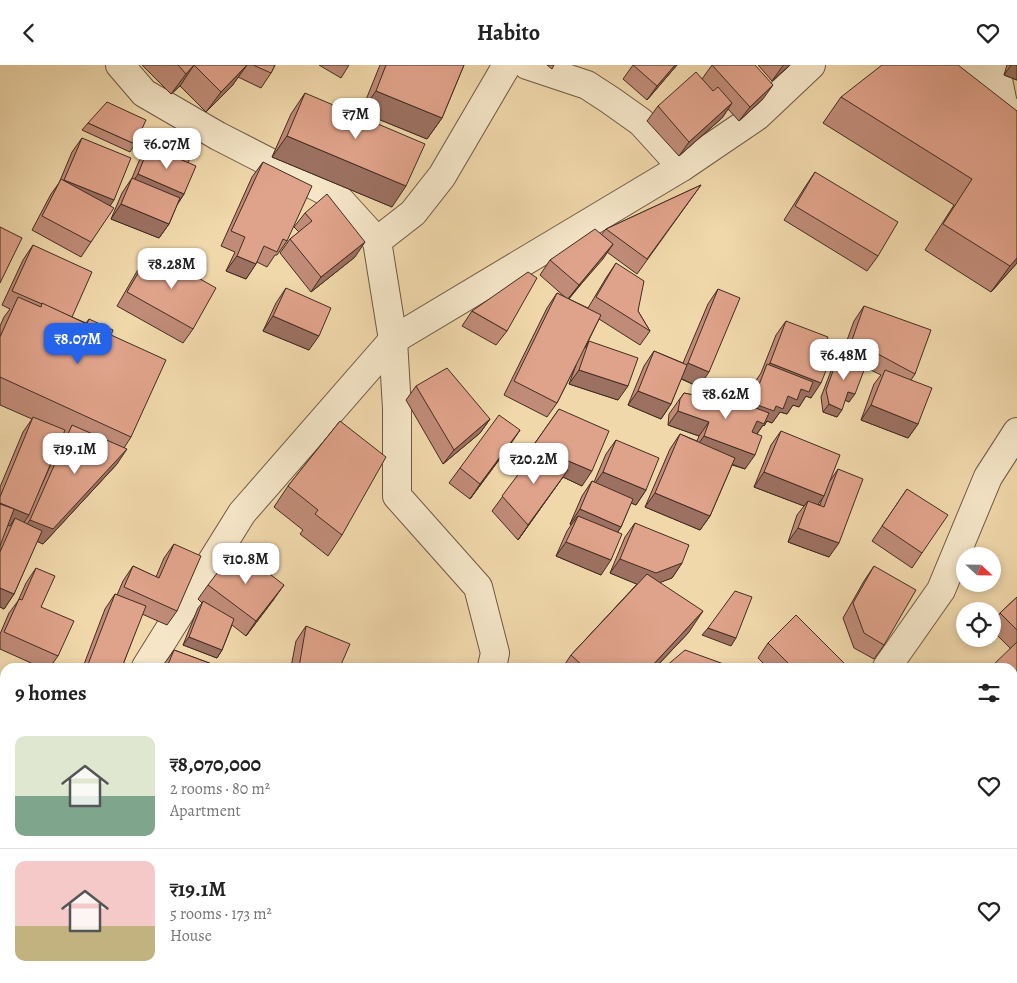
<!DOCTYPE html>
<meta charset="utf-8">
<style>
body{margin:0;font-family:Alegreya,serif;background:#f6f6f6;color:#222;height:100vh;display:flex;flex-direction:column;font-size:19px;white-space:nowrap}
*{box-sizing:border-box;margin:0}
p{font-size:16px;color:#767676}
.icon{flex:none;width:28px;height:28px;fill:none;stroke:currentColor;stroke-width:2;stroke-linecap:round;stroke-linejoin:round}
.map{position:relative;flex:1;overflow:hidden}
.panel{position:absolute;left:0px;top:598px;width:1018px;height:321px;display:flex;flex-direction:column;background:#fff;border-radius:15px 15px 0 0;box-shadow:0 2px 8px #0003}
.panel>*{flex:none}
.needle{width:32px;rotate:112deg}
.controls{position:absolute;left:956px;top:482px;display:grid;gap:10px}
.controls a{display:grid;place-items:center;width:45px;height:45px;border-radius:50%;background:#fff;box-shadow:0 2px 8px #0003;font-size:25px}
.price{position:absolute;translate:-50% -42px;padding:0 11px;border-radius:10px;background:#fff;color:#222;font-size:16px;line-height:32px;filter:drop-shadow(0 1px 2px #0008)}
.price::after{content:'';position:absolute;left:50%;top:30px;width:15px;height:11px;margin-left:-8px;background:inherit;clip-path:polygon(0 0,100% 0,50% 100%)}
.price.current{background:#2563eb;color:#fff}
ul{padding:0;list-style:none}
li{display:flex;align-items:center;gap:15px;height:125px;padding:0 15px}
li+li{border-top:1px solid #e0e0e0}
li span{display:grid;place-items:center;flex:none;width:140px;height:100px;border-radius:10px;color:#555}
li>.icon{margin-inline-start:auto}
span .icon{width:60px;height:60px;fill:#fffc;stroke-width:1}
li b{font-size:21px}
h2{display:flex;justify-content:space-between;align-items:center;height:60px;padding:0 15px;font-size:21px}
header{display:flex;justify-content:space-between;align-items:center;height:65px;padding:0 15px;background:#fff;font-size:22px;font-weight:600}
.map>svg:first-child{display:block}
</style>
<header><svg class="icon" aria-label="back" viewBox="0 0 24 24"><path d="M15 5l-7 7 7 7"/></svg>Habito<svg class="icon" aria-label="heart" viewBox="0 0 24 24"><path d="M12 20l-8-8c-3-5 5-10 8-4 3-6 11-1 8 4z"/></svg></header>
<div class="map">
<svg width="1017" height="918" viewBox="0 0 1017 918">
<rect width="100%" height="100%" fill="#f0d8ab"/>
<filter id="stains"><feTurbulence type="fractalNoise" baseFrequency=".004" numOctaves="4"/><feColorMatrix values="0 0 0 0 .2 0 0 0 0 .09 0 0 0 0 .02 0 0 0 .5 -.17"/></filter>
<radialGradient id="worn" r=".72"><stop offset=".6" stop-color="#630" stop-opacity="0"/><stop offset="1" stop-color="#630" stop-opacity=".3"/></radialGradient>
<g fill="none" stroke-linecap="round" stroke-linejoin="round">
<defs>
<g id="minor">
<path d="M120,0L144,28L218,71L337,132L377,176L393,275L397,344V431L478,522L495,588L492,602"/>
<path d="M527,0L587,20L610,35L641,57L682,102"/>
<path d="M965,0L1003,39"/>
<path d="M995,0L1003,39L1017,58"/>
<path d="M377,176L413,148L442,111L507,0"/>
<path d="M146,602L242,448L393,275L682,102L757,51L811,0"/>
<path d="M887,602L941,525L988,412L1017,367"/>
<path d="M147,918L149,914"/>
<path d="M319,918L320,914"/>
</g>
<g id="major">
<path d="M0,649L5,651"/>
<path d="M736,914L748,918"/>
</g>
</defs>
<!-- minor casing -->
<use href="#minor" stroke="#6e5844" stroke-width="30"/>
<!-- major casing -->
<use href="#major" stroke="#422d21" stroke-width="30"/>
<!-- minor -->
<use href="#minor" stroke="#f5e6c8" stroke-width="28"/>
<!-- major -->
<use href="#major" stroke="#e8bc76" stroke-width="28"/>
</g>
<!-- wall -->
<g fill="#c08b77" stroke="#422d21" fill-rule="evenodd">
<path d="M142,0H275L271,8L261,23L238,12L232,21L206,47L180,21L171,29Z"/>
<path d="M319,0H349L341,13Z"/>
<path d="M380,0H464L442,53L427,74L361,47Z"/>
<path d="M547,0H554L552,4Z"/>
<path d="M633,0H677L647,35L623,14Z"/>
<path d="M712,0L763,34L739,56L728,44L722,53L679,91L647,56L658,41L702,14Z"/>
<path d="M758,0H790L772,16Z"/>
<path d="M1007,0H1017V15L1004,10Z"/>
<path d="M305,28L392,142L272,92L291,49Z"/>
<path d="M841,32L1017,46V198L991,227L925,185L954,140L823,58Z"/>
<path d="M88,58L135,79L130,87L82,65Z"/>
<path d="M158,66L188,98L184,129L177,140L169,159L159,173L111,154L122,128L132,113L139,96L149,81L150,82L153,73Z"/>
<path d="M82,73L110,141L91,177L81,192L32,165L51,129L59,118L72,87Z"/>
<path d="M263,97L287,176L277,190H275L267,202L257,197L246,214L226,206L235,187L221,181L252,112Z"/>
<path d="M815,107L878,191L867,206L784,155L805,122Z"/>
<path d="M701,120L637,209L607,187L569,234L588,243L606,213L616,198L638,246L650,266L640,280L599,254L585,283L589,276L618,335L569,319L576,300L557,338L547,352L504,330L547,243L557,228L566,233L540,210L550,195L601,170L606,164Z"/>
<path d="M305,148L355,192L311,227L280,188L290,174L299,167L294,162Z"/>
<path d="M33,180L72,252L86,258L89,254L111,270L131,372L124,383L117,399L43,479L37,476L14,529L4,544L0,542V422L23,367L32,354L0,340V261L4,252L10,244L2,240L23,195ZM63,368L66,370L62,375L37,430Z"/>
<path d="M151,186L193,264L183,278L117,241L140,201Z"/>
<path d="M286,223L309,285L263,266L276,238Z"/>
<path d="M718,224L699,322L681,314L671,339L661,354L628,340L644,301L654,286L683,298L708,239Z"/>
<path d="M864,241L915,309L911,315L918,359L908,373L861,355L874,319L881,310L865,302L849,337L845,335L837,352L823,347L821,332L834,298L839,290L854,296L842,289L854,256Z"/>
<path d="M472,246L507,266L496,280L462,261Z"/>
<path d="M786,256L823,284L811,333L806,331L799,342L793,340L787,349L780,347L772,358L767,356L764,361L763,360L757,369L745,404L732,400L710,451L700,465L645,442L670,384L680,369L697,376L699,371L668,360L669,349L684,328L707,333L747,340L757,314L761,308L776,270Z"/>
<path d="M416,321L490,354L480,368L443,399L406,335Z"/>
<path d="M559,344L582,421L563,412L518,475L492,446L528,397L523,395Z"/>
<path d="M340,356L342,470L328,491L300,469L303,465L274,442L288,421Z"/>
<path d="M781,366L830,416L838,404L829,492L788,477L797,450L804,441L754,422L771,380ZM823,431L820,440L818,439Z"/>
<path d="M616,375L646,425L636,440L631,438L621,462L617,468L601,510L556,491L567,466L571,460L570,459L582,431L592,416L594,417L606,389Z"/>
<path d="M510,380L470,434L449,418L460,403Z"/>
<path d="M907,424L922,488L912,503L872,476Z"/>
<path d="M635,458L682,498L672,513L660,517L689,567L656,602H563L571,590L637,519L610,508L625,472Z"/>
<path d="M174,479L177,546L167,560L142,549L122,602H83L105,544L115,529L117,530L123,516L133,501L156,512L164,493Z"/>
<path d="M874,501L884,580L874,594L854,583L843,553L864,516Z"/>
<path d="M36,503L41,542L58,591L50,602H40L0,584V569L9,548L18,536L26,518Z"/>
<path d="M208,520L274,534L246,571L232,560L222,585L217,593L183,580L198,543L202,538L198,534Z"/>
<path d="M1017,532V657L1012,661V602L1010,583L992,565V559L1000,548Z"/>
<path d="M306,561L340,602H291L296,576Z"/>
<path d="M768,578L844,598L841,602H767L758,593Z"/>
<path d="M174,585L220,602H163L164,599Z"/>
<path d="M1017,664V671L1014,669Z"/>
<path d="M5,729V826L0,823V738Z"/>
<path d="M1017,859V890L1012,886V866Z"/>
<path d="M173,914H313L311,918H171Z"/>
<path d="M672,914H701L712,918H669Z"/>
</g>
<!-- shaded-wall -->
<g fill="#9c7161" stroke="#422d21">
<path d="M194,0L180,21L171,29L186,9Z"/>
<path d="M247,0L232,21L206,47L221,27Z"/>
<path d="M675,0H677L647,35L657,21Z"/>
<path d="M784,0H790L772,16L782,2Z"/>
<path d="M1011,0H1017V15L1004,10Z"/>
<path d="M773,20L763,34L739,56L750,42Z"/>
<path d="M376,26L442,53L427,74L361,47Z"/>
<path d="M732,38L722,53L679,91L689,77Z"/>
<path d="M287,71L406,121L392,142L272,92Z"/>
<path d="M138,109L184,129L174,144L128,124Z"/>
<path d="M64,115L114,135L104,150L54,130Z"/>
<path d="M121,139L169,159L159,173L111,154Z"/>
<path d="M365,177L355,192L311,227L321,212Z"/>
<path d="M613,179L603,194L568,234L579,220Z"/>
<path d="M237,191L256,199L246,214L226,206Z"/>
<path d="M1017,193V198L991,227L1010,201Z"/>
<path d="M273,251L319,271L309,285L263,266Z"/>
<path d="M688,298L709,307L699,322L678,312Z"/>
<path d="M770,298L821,318L811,333L806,331L799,342L793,340L787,349L780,347L772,358L767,356L764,361L763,360L754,373L742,352L752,338L776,341L765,304Z"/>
<path d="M579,305L628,321L618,335L569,319Z"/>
<path d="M638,326L671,339L661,354L628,340Z"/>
<path d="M848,327L855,329L849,337L843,334Z"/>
<path d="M829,339L842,345L837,352L823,347Z"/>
<path d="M871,340L918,359L908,373L861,355Z"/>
<path d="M678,346L709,357L699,371L668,360Z"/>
<path d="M490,354L480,368L443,399L454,385Z"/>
<path d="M520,365L510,380L470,434L480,419Z"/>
<path d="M704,371L755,390L745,404L694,385Z"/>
<path d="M533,381L592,406L582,421L563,412L518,475L562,412L523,395Z"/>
<path d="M127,384L117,399L43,479L20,469L30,455Z"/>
<path d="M603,407L646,425L636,440L593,421Z"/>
<path d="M764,407L824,431L814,445L808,436L804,441L754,422Z"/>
<path d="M655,428L710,451L700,465L645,442Z"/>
<path d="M0,438L29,450L19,465L15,453L10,461L0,457Z"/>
<path d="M580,444L621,462L611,477L578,451L571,460L570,459Z"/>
<path d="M798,463L839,478L829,492L788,477Z"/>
<path d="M566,477L611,495L601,510L556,491Z"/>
<path d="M620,494L682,498L672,513L646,523L610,508Z"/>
<path d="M284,520L274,534L246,571L256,556Z"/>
<path d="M0,523L14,529L4,544L0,542Z"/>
<path d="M703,546L689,567L656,602H651Z"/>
<path d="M708,563L736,573L731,581L702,570Z"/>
<path d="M189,572L222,585L217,593L183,580Z"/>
<path d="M1017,652V657L1012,661V657Z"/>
<path d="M5,907V914H15L12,918H0V913Z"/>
<path d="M227,914H261L272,918H224Z"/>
<path d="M485,914H522L519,918H496Z"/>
</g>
<!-- building -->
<g fill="#dfa28a" stroke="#422d21">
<path d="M178,0H247L221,27L194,0L186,9Z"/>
<path d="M253,0H275L271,8Z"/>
<path d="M386,0H464L442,53L376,26Z"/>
<path d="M633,0H675L657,21Z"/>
<path d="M712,0H755L773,20L750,42Z"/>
<path d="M882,0H958L1017,46V193L1010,201L943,159L972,114L841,32Z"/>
<path d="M696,7L713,26L718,22L732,38L689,77L658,41Z"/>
<path d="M305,28L425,79L406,121L287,71Z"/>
<path d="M107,37L146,55L135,79L88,58Z"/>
<path d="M158,66L195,80L188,98L152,82Z"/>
<path d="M82,73L131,93L114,135L64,115Z"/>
<path d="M149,81L196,101L184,129L138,109Z"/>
<path d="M263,97L312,121L287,176L283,174L277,187L264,181L256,199L237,191L245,172L231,166Z"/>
<path d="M815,107L898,157L878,191L795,141Z"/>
<path d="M132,113L180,133L169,159L121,139Z"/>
<path d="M61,114L114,143L91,177L42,151Z"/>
<path d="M701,120L647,194L606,164Z"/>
<path d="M327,129L365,177L321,212L290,174L312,156L305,148Z"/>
<path d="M0,162L22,173L0,218Z"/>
<path d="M595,164L613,179L579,220L550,195Z"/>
<path d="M33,180L92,207L72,252L12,226Z"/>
<path d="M151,186L216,223L193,264L127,227Z"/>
<path d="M616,198L644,216L638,246L650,266L596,232Z"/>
<path d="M528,207L537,213L507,266L472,246Z"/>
<path d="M286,223L331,243L319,271L273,251Z"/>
<path d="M718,224L740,233L709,307L688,298Z"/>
<path d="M557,228L601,250L557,338L514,316Z"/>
<path d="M18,232L41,242L42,238L87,259L89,254L113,265L111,270L166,295L131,372L0,312V272Z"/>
<path d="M864,241L931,265L915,309L852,275Z"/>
<path d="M786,256L828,272L823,284L833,288L821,318L770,298Z"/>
<path d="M589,276L638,293L628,321L579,305Z"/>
<path d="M654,286L687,300L671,339L638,326Z"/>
<path d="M839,290L866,300L855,329L848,327L842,345L829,339L826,325Z"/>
<path d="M767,299L813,317L809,327L801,324L797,335L788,331L783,344L776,341L774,346L752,338Z"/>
<path d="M447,303L490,354L454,385L416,321Z"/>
<path d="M885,305L932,323L918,359L871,340Z"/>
<path d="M684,328L707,333L716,328L769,348L764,359L757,356L752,367L762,371L755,390L704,371L709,357L678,346L680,334Z"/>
<path d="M559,344L609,366L592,406L533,381Z"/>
<path d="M499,350L520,365L480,419L460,403Z"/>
<path d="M33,352L65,365L29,450L0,438V432Z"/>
<path d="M340,356L386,392L342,470L315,449L318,445L288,421Z"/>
<path d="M72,360L127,384L53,464L30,455Z"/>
<path d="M781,366L840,390L824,431L764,407Z"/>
<path d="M680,369L735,393L710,451L655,428Z"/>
<path d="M616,375L659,393L646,425L603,407Z"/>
<path d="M538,383L568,405L528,460L502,431Z"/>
<path d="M838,404L863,414L839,478L798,463L808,436L824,442Z"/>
<path d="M592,416L633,434L621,462L580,444Z"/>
<path d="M907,424L948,450L922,488L882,461Z"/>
<path d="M0,439L14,444L0,481Z"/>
<path d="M578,451L622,469L611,495L566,477Z"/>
<path d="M15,453L42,466L14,529L0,523V487Z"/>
<path d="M635,458L689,480L682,498L656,508L620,494Z"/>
<path d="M174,479L201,491L177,546L124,522L133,501L159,513Z"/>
<path d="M236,483L284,520L256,556L208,520Z"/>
<path d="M874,501L916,525L884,580L864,568L853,538Z"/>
<path d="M36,503L55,511L41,542L74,556L58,591L4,567L19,534L22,535Z"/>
<path d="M647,509L703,546L651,602H584L571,590Z"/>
<path d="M735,526L752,532L736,573L708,563Z"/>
<path d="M115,529L146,541L122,602H87Z"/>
<path d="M1017,532V565L1000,548Z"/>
<path d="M203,536L234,554L222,585L189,572Z"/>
<path d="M796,550L844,598L840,602H792L768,578Z"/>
<path d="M306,561L350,579L340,602H299Z"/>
<path d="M1017,577V652L1012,657V602H991Z"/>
<path d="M174,585L220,602H167Z"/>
<path d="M685,585L732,602H665Z"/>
<path d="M0,655L5,657V697L0,711Z"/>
<path d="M5,736V797L0,795V746Z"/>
<path d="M5,843V907L0,913V849Z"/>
<path d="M63,914H98L107,918H60Z"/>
<path d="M177,914H231L229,918H175Z"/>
<path d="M261,914H313L311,918H272Z"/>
<path d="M588,914H655L653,918H583Z"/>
<path d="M674,914H701L712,918H673Z"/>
</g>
<rect width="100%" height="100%" filter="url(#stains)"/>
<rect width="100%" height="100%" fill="url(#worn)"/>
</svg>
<div class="controls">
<a><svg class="needle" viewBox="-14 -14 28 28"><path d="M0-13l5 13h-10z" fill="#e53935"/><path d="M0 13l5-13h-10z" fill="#767676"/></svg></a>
<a><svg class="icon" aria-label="locate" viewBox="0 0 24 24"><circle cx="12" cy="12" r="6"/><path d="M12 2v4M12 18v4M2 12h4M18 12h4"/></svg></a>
</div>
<b class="price" style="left:356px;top:75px">₹7M</b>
<b class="price" style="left:167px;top:105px">₹6.07M</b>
<b class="price" style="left:172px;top:225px">₹8.28M</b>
<b class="price current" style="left:78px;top:300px">₹8.07M</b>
<b class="price" style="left:844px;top:316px">₹6.48M</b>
<b class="price" style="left:726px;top:355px">₹8.62M</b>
<b class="price" style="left:75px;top:410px">₹19.1M</b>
<b class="price" style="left:534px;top:420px">₹20.2M</b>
<b class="price" style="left:246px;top:520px">₹10.8M</b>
<section class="panel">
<h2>9 homes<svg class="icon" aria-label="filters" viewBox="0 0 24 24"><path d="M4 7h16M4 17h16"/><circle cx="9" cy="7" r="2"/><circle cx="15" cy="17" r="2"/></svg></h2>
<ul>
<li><span style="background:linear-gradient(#dfe7d0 60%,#7fa58c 0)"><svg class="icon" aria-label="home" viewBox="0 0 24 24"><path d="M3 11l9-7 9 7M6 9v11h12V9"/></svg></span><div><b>₹8,070,000</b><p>2 rooms · 80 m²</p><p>Apartment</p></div><svg class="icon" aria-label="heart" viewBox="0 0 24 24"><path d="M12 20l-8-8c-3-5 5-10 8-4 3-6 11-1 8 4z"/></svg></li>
<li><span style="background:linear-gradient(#f6c9c9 65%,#c2b280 0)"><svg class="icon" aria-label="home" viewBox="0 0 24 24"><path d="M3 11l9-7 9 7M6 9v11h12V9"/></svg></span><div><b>₹19.1M</b><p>5 rooms · 173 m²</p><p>House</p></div><svg class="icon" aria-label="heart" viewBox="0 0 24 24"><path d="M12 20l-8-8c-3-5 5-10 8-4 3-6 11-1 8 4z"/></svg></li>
</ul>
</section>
</div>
